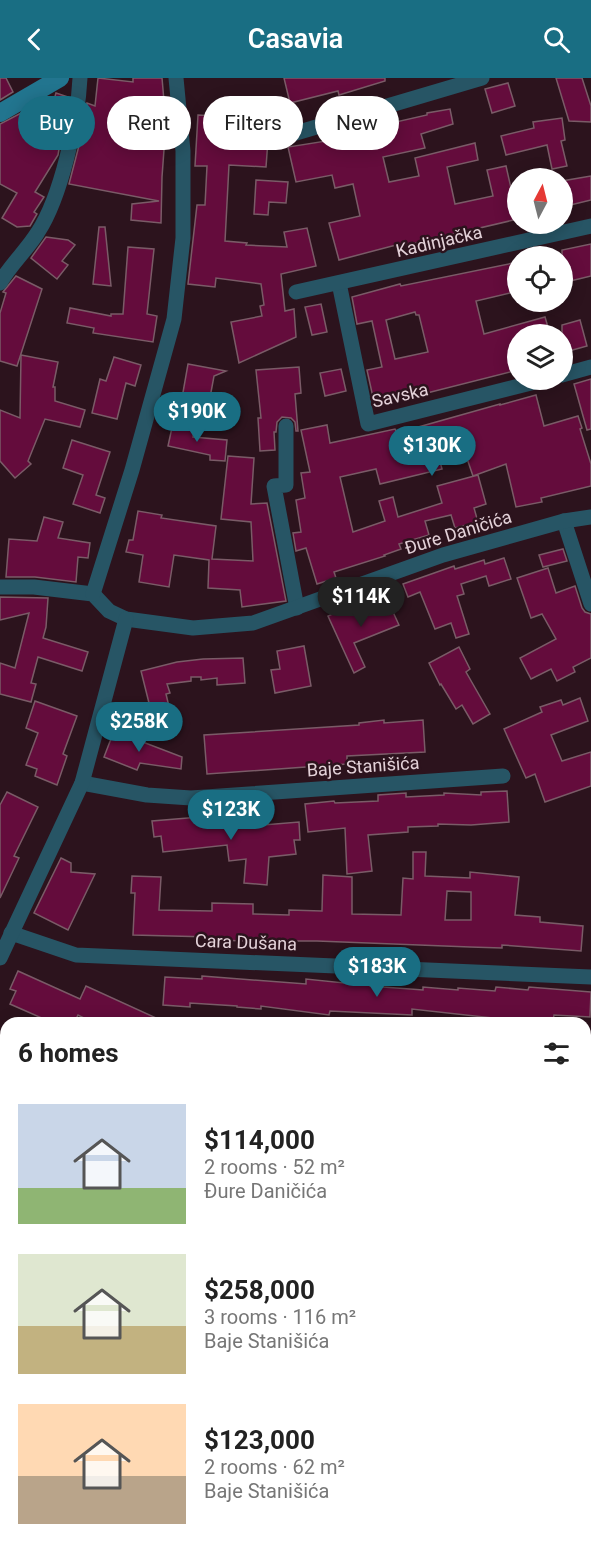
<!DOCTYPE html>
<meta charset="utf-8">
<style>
body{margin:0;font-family:Roboto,sans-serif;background:#f6f6f6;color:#222;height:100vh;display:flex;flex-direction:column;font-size:22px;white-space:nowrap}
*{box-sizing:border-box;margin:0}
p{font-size:20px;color:#767676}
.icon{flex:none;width:33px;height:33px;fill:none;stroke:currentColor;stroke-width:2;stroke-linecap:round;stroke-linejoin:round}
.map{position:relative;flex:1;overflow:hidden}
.side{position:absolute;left:0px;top:939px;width:591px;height:536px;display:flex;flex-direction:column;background:#fff;border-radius:18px 18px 0 0;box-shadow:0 3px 15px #0003}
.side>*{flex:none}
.top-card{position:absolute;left:18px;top:18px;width:555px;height:54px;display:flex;gap:12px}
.needle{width:39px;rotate:7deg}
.buttons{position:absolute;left:507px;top:90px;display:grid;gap:12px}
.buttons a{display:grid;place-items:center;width:66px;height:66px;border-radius:50%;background:#fff;box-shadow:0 3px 15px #0003;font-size:30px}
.price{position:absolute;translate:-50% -51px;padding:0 14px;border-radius:21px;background:#196e83;color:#fff;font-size:20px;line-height:39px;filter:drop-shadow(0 2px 3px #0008)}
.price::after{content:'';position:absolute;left:50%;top:36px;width:18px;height:14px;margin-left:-9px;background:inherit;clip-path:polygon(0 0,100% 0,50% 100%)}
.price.selected{background:#222;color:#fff}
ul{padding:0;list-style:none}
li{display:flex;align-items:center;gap:18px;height:150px;padding:0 18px}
li span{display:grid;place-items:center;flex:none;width:168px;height:120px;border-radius:0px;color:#555}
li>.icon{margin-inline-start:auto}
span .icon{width:72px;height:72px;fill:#fffc;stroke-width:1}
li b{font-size:26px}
h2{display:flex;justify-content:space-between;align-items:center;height:72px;padding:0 18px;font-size:26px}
.tag{padding:0 21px;border-radius:27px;background:#fff;box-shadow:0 3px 15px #0003;font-size:21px;line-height:54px}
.tag.selected{background:#196e83;color:#fff}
header{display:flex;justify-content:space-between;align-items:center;height:78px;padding:0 18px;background:#196e83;color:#fff;font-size:27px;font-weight:600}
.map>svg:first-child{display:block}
</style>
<header><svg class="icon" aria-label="back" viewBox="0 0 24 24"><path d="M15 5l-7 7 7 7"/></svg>Casavia<svg class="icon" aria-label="search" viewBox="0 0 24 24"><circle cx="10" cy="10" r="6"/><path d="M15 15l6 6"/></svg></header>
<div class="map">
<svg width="591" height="1474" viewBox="0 0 591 1474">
<rect width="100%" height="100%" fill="#2c131d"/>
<!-- building -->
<g fill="#640c3c" stroke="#7a5b67" stroke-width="1.5" fill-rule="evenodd">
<path d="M0,0H6L13,14L0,22Z"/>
<path d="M98,0L133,4V0H162L167,58H165L162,99L161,145L131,142L132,126L159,123L69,106L81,60L87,25L95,28Z"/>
<path d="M284,0H385V3L339,17L338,13L290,25Z"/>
<path d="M556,0H582L591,28V44L569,43Z"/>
<path d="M508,5L515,28L492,35L485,11Z"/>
<path d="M56,15L68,19L58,77L35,114L44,119L34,134L37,136L30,148L17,149L2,140L17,115L0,106V46L23,34L34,56L47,21L54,22Z"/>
<path d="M450,31L453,46L421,56L425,70L383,79L389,104L419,98L415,80L475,65L478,82L447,89L455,126L493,118L487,92L506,88L518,141L420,164L396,169V167L339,182L329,145L360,138L353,106L335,110L332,97L296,104L288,69L358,58L356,53L427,37V35Z"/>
<path d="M198,37L232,39L231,60L268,62L266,89L229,87L225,163L247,165L246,167L287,169L284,154L307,150L316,188L281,196L285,233L294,231L296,259L239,285L231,244L262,238L260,228L264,227L261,206L216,200L215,209L188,206L197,127H205L207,88H195Z"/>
<path d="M562,40L565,62L561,63L567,88L552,91L547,67L506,77L501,58L534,50L533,44Z"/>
<path d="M591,98V122L562,129V103Z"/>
<path d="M256,102L288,104L286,125L269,124L268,137L254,136Z"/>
<path d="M99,149H105L111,208L93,206Z"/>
<path d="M46,159L68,162L75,167L62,183L68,187L57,201L31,180Z"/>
<path d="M591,166V198L562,205V172Z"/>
<path d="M128,169L154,171L147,236L157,238L153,264L93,255L94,250L67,245L70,230L111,238V236H123Z"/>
<path d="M518,184V213L476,223L484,256L545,239L550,256H518V292L427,315L374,324L367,292L382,289L372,243L357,246L352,219L400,206L401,208ZM415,234L416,237H419L428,274L395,281L386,242Z"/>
<path d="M16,198L42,211L17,288L0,283V235L6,215L3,214Z"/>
<path d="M321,226L327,254L312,257L305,229Z"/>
<path d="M580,242L587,268L562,275V247Z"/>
<path d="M21,277L58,284L53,309H55V323L85,332L80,349L45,341L28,383L31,386L15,400L0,383V332L20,340Z"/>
<path d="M114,279L141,287L135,308L126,305L117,341L92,335L100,301L106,303Z"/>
<path d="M188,286L226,293L214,298L209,325L182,320Z"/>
<path d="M299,289L301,315L295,316L298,353H296L295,344L291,340L282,339L277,344L276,354H274L275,372L260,373L258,340H261L256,292Z"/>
<path d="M341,291L346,313L325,318L320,295Z"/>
<path d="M591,301V351L587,352L574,306Z"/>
<path d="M536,317L544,348L578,338L582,350L580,351L591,386V408L541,420L542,424L516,429L506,386L473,398L462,366L437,372L442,391L380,406L376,391L340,399L353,454L385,443L379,423L393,419L398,439L442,425L437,408L478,397L486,426L474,430L478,444L455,450L451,437L425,443L429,457L399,466L401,471L384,477L385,478L334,494L336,500L317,506L306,470L296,473L293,455L301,454L296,422L305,420L301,395L310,394L301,352L327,347L330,365L395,351L397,355L500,326V327Z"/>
<path d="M173,345L194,350L193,359L227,362L225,383L210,382V377L168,368Z"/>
<path d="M72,362L110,374L96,417L105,420L100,435L73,426L83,397L63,390Z"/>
<path d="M228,378L254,380L251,426L267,425L286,523L242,529L240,512L208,510L209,482L174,477L169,509L139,504L143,477L126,474L129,462H133L138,433L162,437L161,440L216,448L212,481L253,483L251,444L221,441Z"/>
<path d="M44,439L63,444L58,460L90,465L88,480L78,479L76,504L35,499H6L9,461L37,463Z"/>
<path d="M563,471L567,483L543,489L539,477Z"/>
<path d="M504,480L511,501L489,508L486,498L461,506L464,516L457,518L469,556L456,560L451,545L435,551L420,514L408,519L403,506L454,488L455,491L484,482L485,486Z"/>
<path d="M548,490L556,515L575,508L582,530L585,534L591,536V580L573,589L575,594L557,603L551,591L531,601L520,580L556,561L542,536L531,540L517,500Z"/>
<path d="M0,519L48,520L46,549L43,560L88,574L82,593L38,579L31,605L36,606L31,624L0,616V585L15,590L29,535L0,542Z"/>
<path d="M387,521L399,547L354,565L365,589L354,595L328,538L350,528L353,535Z"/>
<path d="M304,568L311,608L275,615L271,592L280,591L277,573Z"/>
<path d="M459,569L470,591L466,594L490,636L473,646L462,627L456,631L441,606L440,607L429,585Z"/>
<path d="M243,580L245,605L217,607V600L201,602V599H191V603L167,606L170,615L166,616L170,633L152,637L141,593L177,584L203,581Z"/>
<path d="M580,620L588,643L551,657L562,683L591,674V708L545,724L535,696L526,700L504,651L542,634L540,629L561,622L563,627Z"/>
<path d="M35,623L77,638L63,676L67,678L57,707L35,698L37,691L26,687L38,655L26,650Z"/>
<path d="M384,642V645L423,642L425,674L347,678V686L207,696L204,657L359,647V645Z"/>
<path d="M114,653L182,679L181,691L140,685L137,692L104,679Z"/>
<path d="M507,713L509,744L471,747L438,746V748L408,749V754L368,757L372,793L347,796L345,750L308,754L305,726L334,723L335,725L378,723V717L406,715V719L444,717V715L481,717V714Z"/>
<path d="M7,714L38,729L14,778L19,780L0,820V727Z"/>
<path d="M224,737L225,750L299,744L300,762H294L296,776L269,779L267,807L244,805L246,781L229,783L227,767L163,774L161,758L154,759L152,743Z"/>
<path d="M413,774H426L425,798L470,800V794L519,799L515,837L540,839V844L583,848L581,873L502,867V870L470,869L317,863H248L211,862V859L133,857L135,815H131L132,798L161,799L159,832L212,833V825L253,826V836L289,837V832L322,833L323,797L352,799V836L401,837L403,800L413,801ZM447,813L471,814V842H445Z"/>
<path d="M61,780L71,785V794L95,796L68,852L34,835Z"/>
<path d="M18,893L80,921L86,908L167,945H94L78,937L74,945H53L10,926L16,913L10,911Z"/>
<path d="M202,898L306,906V901L344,905V902L371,904L370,908L423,912V909L458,912V910L495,913L496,909L528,912L529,909L591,914L590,939L554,937L553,943L520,941V943L412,931V937L330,933L329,937L261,928V931L237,929V928L190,925V929L163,927L165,899L202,901Z"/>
</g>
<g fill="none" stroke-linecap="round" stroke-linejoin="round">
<!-- street -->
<g stroke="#275565" stroke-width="15">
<path d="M296,55L482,0"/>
<path d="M0,205C11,186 27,172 38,154C61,119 78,42 80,0"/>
<path d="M339,205L368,346L543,302"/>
<path d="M296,214L591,148"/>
<path d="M562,297L591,289"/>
<path d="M286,348V407L274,408L297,530"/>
<path d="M564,443L591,526"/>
<path d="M0,509H34L93,516L109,533L126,541L193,550L253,545L443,477L564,443L591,439"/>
<path d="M93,516L132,392L174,241L183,160V73L176,0"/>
<path d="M82,705L147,717L191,720L503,698"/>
<path d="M11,855L76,877L591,899"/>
<path d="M0,880L82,705L126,541"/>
<path d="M0,990L6,995"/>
<path d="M585,1090L591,1091"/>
<path d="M0,1246L6,1247"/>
<path d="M585,1255L591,1265"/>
<path d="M0,1322H6"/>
<path d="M0,1432H6"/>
<path d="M41,1468L44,1474"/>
<path d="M503,1468L505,1474"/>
</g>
<!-- secondary -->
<path stroke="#22758f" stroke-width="18" d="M0,35L60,0"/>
</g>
<g text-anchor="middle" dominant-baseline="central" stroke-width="5" stroke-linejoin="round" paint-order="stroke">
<!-- street labels -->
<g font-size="18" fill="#e3d1d8" stroke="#2c131d">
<text transform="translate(439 163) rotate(-13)">Kadinjačka</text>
<text transform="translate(400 317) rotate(-13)">Savska</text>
<text transform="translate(458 454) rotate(-17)">Đure Daničića</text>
<text transform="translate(363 688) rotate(-4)">Baje Stanišića</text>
<text transform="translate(246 864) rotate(2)">Cara Dušana</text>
</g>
</g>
</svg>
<div class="buttons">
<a><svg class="needle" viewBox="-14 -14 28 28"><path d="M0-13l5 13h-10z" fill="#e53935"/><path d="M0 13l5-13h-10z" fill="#767676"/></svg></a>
<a><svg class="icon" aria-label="locate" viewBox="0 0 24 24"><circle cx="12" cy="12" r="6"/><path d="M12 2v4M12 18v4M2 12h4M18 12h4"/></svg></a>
<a><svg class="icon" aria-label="layers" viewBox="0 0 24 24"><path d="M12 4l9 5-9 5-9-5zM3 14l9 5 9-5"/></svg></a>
</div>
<b class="price" style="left:197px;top:365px">$190K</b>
<b class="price" style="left:432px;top:399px">$130K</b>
<b class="price selected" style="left:361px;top:550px">$114K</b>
<b class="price" style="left:139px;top:675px">$258K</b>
<b class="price" style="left:231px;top:763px">$123K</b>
<b class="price" style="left:377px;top:920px">$183K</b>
<div class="top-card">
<a class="tag selected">Buy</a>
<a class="tag">Rent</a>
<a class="tag">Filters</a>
<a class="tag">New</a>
</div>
<section class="side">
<h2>6 homes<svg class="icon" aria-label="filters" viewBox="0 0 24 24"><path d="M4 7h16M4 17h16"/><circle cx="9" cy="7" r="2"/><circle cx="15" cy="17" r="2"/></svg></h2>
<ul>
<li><span style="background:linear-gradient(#c9d6e8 70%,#8fb573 0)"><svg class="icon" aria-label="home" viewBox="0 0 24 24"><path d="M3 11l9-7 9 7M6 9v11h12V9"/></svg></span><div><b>$114,000</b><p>2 rooms · 52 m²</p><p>Đure Daničića</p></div></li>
<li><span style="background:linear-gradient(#dfe7d0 60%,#c2b280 0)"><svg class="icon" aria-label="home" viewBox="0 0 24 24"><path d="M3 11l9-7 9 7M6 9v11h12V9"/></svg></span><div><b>$258,000</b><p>3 rooms · 116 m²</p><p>Baje Stanišića</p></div></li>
<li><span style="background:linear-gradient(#ffd9b3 60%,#b9a48a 0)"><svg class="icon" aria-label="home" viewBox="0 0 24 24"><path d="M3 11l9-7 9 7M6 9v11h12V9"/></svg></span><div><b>$123,000</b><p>2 rooms · 62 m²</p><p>Baje Stanišića</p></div></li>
</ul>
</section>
</div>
